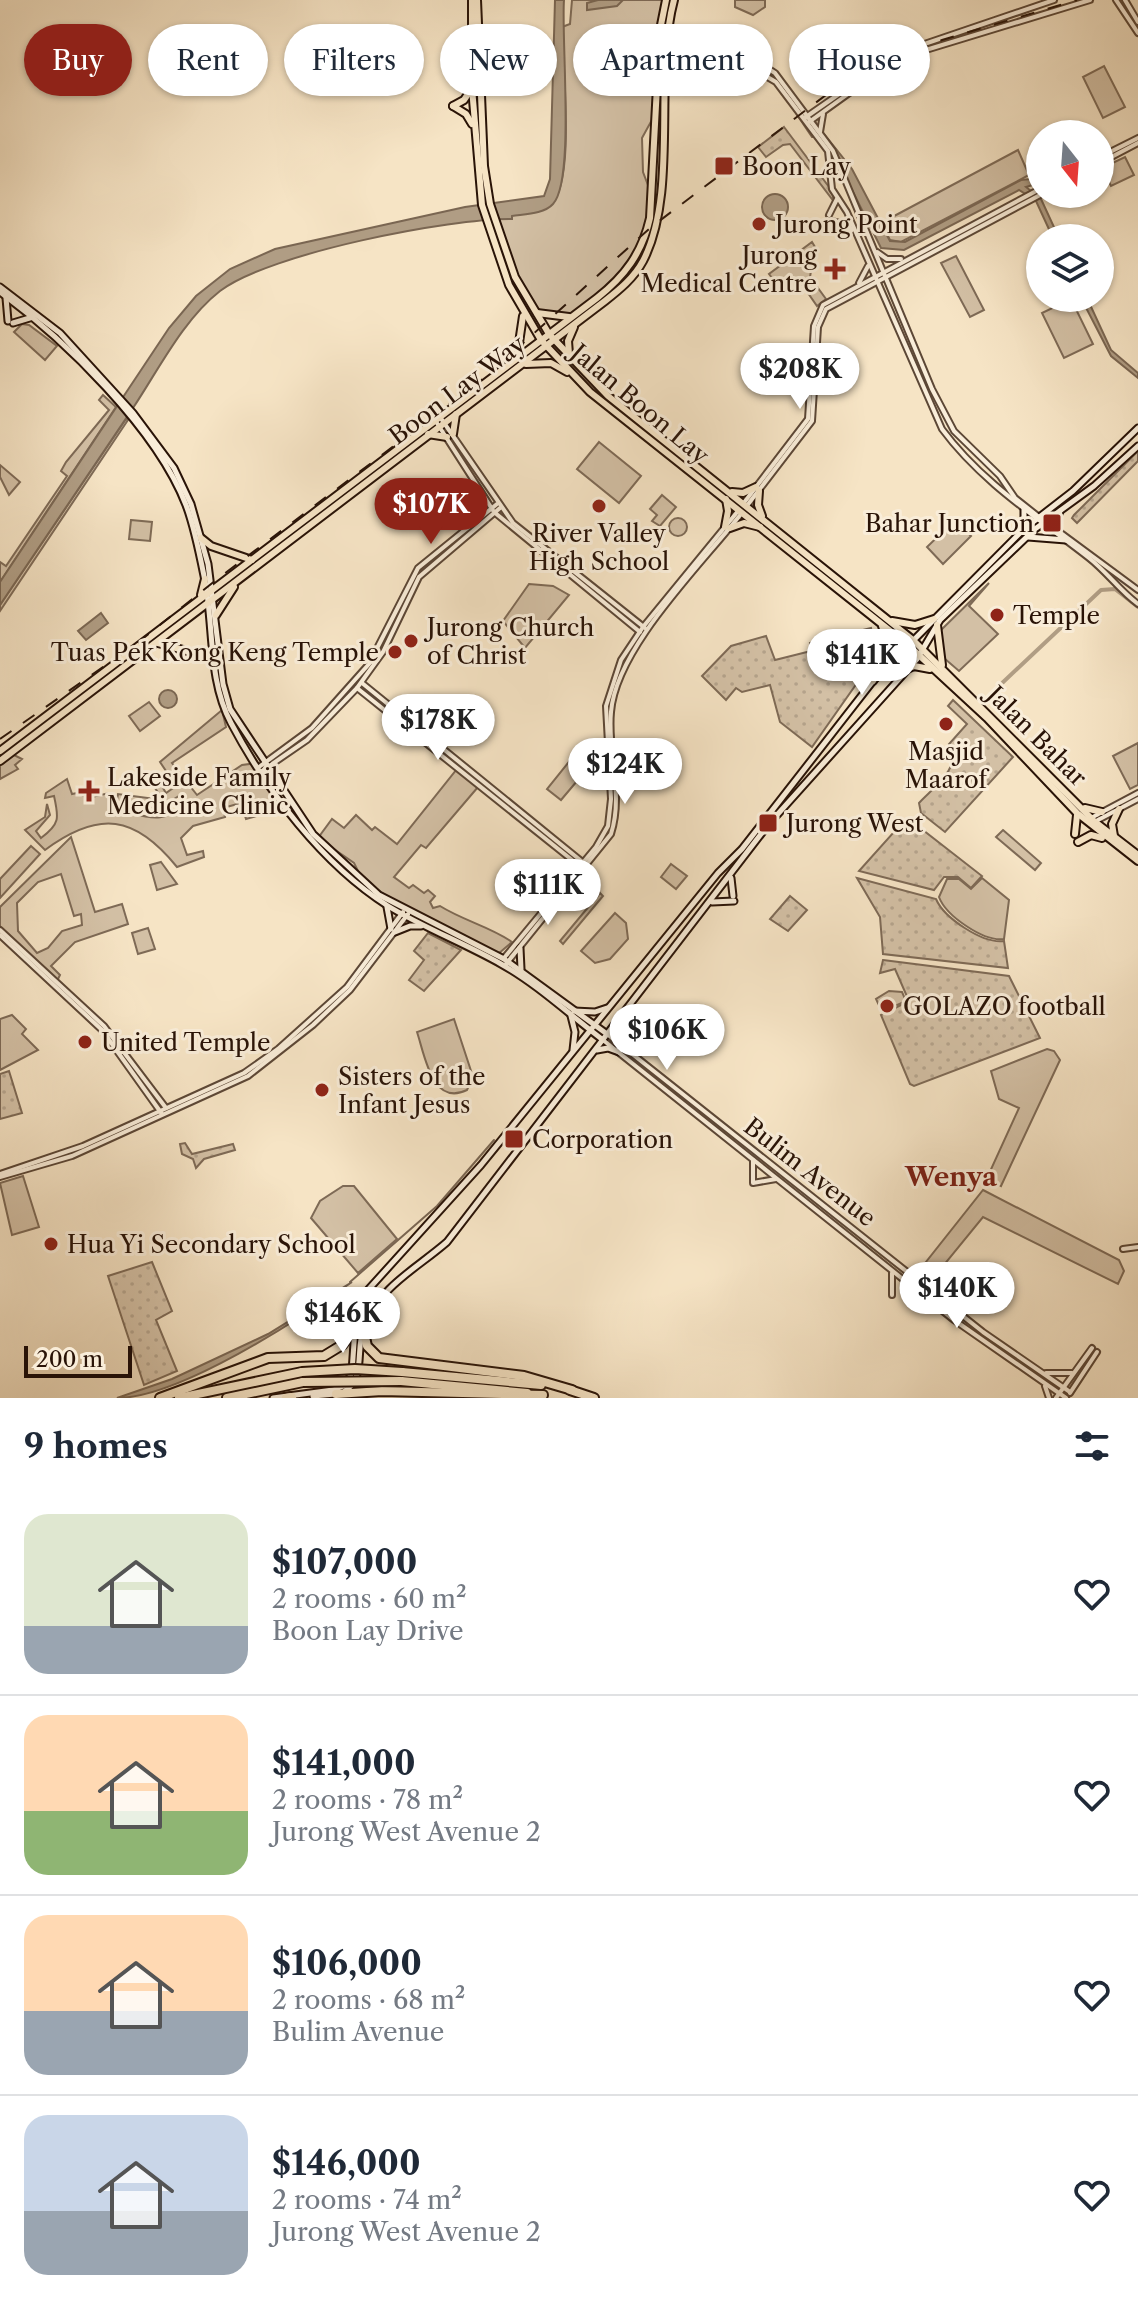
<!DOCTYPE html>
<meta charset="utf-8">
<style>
body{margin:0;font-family:"Libre Caslon Text",serif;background:#f6f6f7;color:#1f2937;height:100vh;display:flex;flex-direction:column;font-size:30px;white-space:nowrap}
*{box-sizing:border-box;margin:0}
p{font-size:26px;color:#747a83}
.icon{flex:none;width:44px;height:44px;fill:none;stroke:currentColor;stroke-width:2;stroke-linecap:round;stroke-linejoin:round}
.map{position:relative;height:1398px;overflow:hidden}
.side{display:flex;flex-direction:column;background:#fff;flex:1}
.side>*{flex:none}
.guide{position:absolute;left:24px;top:24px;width:1090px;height:72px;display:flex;gap:16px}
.needle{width:52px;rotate:163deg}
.fabs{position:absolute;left:1026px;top:120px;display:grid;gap:16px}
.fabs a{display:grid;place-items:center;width:88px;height:88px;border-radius:50%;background:#fff;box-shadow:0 2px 6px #0004;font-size:40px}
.scale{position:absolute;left:24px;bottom:20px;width:108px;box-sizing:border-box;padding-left:8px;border:4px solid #291307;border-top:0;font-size:22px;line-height:28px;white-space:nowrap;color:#291307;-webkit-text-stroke:6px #f9edd9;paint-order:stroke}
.price{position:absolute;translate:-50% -68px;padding:0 18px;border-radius:28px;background:#fff;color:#222;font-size:26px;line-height:52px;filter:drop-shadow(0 2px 4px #0008)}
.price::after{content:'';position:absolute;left:50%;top:48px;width:24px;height:18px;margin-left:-12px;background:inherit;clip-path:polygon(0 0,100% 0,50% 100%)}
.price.on{background:#8f2418;color:#fff}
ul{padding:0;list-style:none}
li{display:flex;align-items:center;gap:24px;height:200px;padding:0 24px}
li+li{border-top:2px solid #e0e1e3}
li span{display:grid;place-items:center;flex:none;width:224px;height:160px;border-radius:24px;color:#555}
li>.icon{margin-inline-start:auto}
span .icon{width:96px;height:96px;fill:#fffc;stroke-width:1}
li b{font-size:34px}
h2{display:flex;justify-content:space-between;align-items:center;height:96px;padding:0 24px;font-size:34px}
.pill{padding:0 28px;border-radius:36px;background:#fff;box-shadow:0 2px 6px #0004;font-size:28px;line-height:72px}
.pill.on{background:#8f2418;color:#fff}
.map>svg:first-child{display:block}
</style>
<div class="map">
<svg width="1138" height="1398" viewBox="0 0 1138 1398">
<defs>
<pattern id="grass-dots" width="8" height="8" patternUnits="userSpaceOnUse" patternTransform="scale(2)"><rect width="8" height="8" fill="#d3c0a5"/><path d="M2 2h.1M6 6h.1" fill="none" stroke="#b5a48d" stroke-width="1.8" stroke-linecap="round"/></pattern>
</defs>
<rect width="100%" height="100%" fill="#f6e4c5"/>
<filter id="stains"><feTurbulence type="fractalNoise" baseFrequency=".0025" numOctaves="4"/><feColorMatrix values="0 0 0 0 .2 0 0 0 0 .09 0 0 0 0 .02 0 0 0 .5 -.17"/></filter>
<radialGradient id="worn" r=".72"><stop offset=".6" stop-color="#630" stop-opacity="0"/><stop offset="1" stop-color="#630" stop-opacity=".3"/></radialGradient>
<!-- grass -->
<g fill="url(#grass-dots)" stroke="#7e6a56" stroke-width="2">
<path d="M784,127L835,195L832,199L790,144L783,145L766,157L758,147Z"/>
<path d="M1138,451V461L1077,523L1072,518L1074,515Z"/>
<path d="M871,628L876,656L812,747L780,722L770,685L742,692L736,688L726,700L702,676L731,646L766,636L775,660L811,651L810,643Z"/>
<path d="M953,700L1013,757L945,832L921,813L919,803C933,788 964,766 949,744L967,724L948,706Z"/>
<path d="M911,826L919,827L982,876L971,888L958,877H944L934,890L859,871L893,833Z"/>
<path d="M857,878L936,899C944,918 983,944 1004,941L1008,968L883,954L880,917Z"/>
<path d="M790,896L807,910L788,931L770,919Z"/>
<path d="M428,933L461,950L424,991L409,980L424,960L414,951Z"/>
<path d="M883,960L1009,976L1040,1038L914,1086L910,1084L881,1015L909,1001L895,969L880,973Z"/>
<path d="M9,1071L22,1113L0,1119V1074Z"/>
<path d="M185,1143L192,1154L233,1144L235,1150L204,1159L196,1168L193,1159L182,1154L180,1144Z"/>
<path d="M152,1262L172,1311L156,1320L177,1371L144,1385L108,1276Z"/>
</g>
<!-- green -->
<g fill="#d3c0a5" stroke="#7e6a56" stroke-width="2" fill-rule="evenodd">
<path d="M572,0H664L653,118L642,138L643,172L651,193L646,231L626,271L572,316L540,312L522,287L498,225L499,217L549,207C577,186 562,63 562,27L570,24Z"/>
<path d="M735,0H765V7L753,15L735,7Z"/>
<path d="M1104,66L1125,107L1103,118L1083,77Z"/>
<path d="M1018,150L1029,175L901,242L890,240L881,223Z"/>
<path d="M1125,157L1134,175L1111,186L1102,168Z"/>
<path d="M812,242L815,247L810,277L826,299L817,306L801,283L773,279L769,274Z"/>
<path d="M956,256L984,310L970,317L941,263Z"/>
<path d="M1071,299L1093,344L1064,358L1042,313Z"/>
<path d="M22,324L29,325L57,346L45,360L14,332Z"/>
<path d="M103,395L116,407L0,582V562L6,566L67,476L61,471L66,462L109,410L99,400Z"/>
<path d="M126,419L128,420L0,611V605Z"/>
<path d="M599,442L641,476L619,503L577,469Z"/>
<path d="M0,465L20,482L9,495L0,477Z"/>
<path d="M662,495L676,507L660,526L652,521L657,515L650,509Z"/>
<circle cx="678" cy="527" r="9"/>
<path d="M131,520L152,522L150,541L129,539Z"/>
<path d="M955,520L971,536L943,564L927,547Z"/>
<path d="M989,583L969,606L998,634L959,671L937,652V634Z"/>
<path d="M529,584L553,586L569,595L525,648L503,621Z"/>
<path d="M149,702L160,716L140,731L129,716Z"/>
<path d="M222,710L226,727L172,763L197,795L242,765L257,763L286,808L246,819L241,803L223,808L225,817L193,826L181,838L187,855L203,851L204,857L177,867C135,815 99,810 45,850L25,830L45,817L47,804L50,815L36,831L41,838C60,824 59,818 54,796L45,798L46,793L67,779L72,794L77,793L88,798L109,793L117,800L118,794L163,800L151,782L157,778L166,793L176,786L160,762ZM182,794L188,803C165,821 158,820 125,812L127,803L158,809Z"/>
<path d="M1138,743V785L1130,789L1113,756Z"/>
<path d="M14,755L22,759L15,765L18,769L0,779V765Z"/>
<path d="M572,758L593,775L584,787L577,781L561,800L547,789Z"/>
<path d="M457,769L478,787L426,848L421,845L394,877L409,888L413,885L424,893L428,890L435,896L430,902L433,908L440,906C464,921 491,927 512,942L498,954L399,905L362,879L354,863L318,838L332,819L344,828L356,815L372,830L375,827L397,844Z"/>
<path d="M1003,830L1041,863L1035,870L996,837Z"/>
<path d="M71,837L95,912L122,904L128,924L75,942L51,966L60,975L57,981L0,929V907ZM61,874L74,916L81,914L82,925L62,931L48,948L37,953L18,931L17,903L38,882Z"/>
<path d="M31,846L40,854L0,898V879Z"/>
<path d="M161,862L177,884L157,890L150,865Z"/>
<path d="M671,864L687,876L676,889L661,877Z"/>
<path d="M982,878L1009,900L1004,939C984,942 946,916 939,897L947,879H959L971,889Z"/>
<path d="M600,893L603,896L563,944L560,941Z"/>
<path d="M615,913L626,923L628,939L610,959L595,963L581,951Z"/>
<path d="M148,928L155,949L138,954L132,933Z"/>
<path d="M889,991L902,992L906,1001L882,1012L876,999Z"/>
<path d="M12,1015L26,1029L22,1034L38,1050L0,1070V1019Z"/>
<path d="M454,1019L473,1077L467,1090C432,1107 425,1056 417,1032Z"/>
<path d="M1047,1049L1054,1051L1060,1060L1001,1186L987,1178L1019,1108L999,1099L991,1071Z"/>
<path d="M23,1176L39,1227L12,1235L0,1183Z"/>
<path d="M343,1186H354L397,1239L358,1273L311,1218L320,1201Z"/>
<path d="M983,1190L1119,1260L1124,1271L1118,1284L983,1217L930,1282L924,1277L922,1267Z"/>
</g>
<!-- water -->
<g fill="#b09d84" stroke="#7a6652" stroke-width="2">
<path d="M555,0H564C561,38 575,181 553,204C544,214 525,214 512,216V219C451,218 270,253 220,291C183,320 159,369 133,408C89,474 44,539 0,605V582L169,328L196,296L230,269L275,249L465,207L544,196L550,179Z"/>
<path d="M598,0H623L617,6L587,10V3Z"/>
<path d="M680,33C715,36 742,38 768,64L852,169L890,241L905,242L1021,180L1040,178V183L1026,187L1041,199L1059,238H1053L1036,201L1019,190L904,250L881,248L843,172L817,137H812C767,72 766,46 680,40Z"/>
<circle cx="775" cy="207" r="13"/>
<path d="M1081,298H1087L1111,350L1138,373V378L1111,356Z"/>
<path d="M101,613L108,623L86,640L78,631Z"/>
<circle cx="168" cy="699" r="9"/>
<path d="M352,1282C300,1319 179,1398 117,1398L172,1379L268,1334Z"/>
</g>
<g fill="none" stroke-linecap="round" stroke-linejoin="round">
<!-- stream -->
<path stroke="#7a6652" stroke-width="2" d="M350,1282L437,1206L494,1140"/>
<!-- canal -->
<path stroke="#b09d84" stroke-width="4" d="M999,686L1101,590L1115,589L1138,607"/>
<defs>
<g id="tertiary">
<path d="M1116,0L1138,33"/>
<path d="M1125,0L1138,22"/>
<path d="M659,47L731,53L752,58L775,73L833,151L932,389L954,431L1000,476L1015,498L1039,517"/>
<path d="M666,57L750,67L776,82L828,151L832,189L847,212L942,429C981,482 1038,518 1089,558C1107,572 1120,591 1138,604"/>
<path d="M806,117L898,53L1054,0"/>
<path d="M809,122L880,71L916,53L1090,0"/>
<path d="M820,132L823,114"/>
<path d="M1100,157L1138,138"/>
<path d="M1100,163L1138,143"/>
<path d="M829,215L837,199"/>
<path d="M831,221L848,225L852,230"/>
<path d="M877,252L887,259H901"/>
<path d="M859,283L868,266"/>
<path d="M440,417L513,523L645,628"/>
<path d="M435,420L494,512L640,632"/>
<path d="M743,504L808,419L814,326L823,305L1040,189"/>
<path d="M746,507L812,421L818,327L826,309L1042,194"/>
<path d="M1046,522L1138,590"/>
<path d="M362,683L585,864"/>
<path d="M357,688L582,868"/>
<path d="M259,767L312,728L369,664L418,568L497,504"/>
<path d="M262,771L307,740L357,688L383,652L419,577L500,508"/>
<path d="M1091,818L1138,793"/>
<path d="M1096,821L1138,799"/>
<path d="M0,930L104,1026L166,1108"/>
<path d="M0,935L102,1030L162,1114"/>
<path d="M504,958L596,847L608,826L611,799L606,706L621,660L643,627L738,511"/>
<path d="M506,964L611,834C624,794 607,753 611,712C616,648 701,565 741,514"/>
<path d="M607,1034L983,1332L1070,1392"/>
<path d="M603,1040L954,1320L1066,1398"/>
<path d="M753,1160V1183L776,1179"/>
<path d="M0,1174L83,1146L244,1073L278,1049L347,987L403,912"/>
<path d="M0,1177L72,1156L248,1076L313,1025L350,990L408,914"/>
<path d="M1123,1249L1138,1247"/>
<path d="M892,1295V1273"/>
<path d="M1046,1373H1072"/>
<path d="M1045,1386L1049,1398"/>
<path d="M1070,1393L1097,1352"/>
<path d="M1056,1398L1092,1348"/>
</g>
<g id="secondary">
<path d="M0,287L60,333L133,413L174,468L191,504L208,564L223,684L230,709L313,834L379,895L504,959L607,1034"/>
<path d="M0,292C65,340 156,428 186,505C195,529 200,556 205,581C214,628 208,680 231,723C267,791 322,864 388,906C424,928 464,943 501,964C537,984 570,1015 603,1040"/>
<path d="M6,298L8,321"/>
<path d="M13,323L33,317"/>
<path d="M1024,510V528"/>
<path d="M1058,529L1056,522L1060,511"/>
<path d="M1028,537L1066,540"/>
<path d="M731,878L733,896"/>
<path d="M712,902L734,901"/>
<path d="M387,907L391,929"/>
<path d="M395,932L410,926H421"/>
<path d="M520,948L521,969"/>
<path d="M574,1011L595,1012L607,1008"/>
<path d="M571,1016L575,1032L573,1050"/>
<path d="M622,1045L619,1033L623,1016"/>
<path d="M597,1050L608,1048L619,1052"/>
<path d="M345,1391C366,1378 355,1348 364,1327C380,1286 416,1269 447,1242L768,825L917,659L940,620L1035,529L1094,486L1138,446"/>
<path d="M313,1396L335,1394"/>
<path d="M273,1398L333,1390L346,1385L352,1372L355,1328L367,1291L481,1165L718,873L742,849L873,681L1024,529L1073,491L1138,428"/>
</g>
<g id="primary">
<path d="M472,0V88L482,205L509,285L541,340L590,392L908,645L987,718L1077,813L1138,861"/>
<path d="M477,0L484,166L490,204L515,277L549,334L608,396L913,640L1095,822L1138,855"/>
<path d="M671,30L676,42L686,49"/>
<path d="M664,74L674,64L690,60"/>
<path d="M453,106L466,114L472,124"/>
<path d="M453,106L464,100L470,91"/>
<path d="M537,313L569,317"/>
<path d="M569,354L568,341L574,327"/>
<path d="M517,356L523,316"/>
<path d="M526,364L551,363L567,372"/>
<path d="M428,434L447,437"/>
<path d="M453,434L456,414"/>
<path d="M759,491L758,505L762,516"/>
<path d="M732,492L743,493L756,487"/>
<path d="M725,527L728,511L726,499"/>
<path d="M730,528L744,523L760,527"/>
<path d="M201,538L211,546L252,560"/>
<path d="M201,595L205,579"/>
<path d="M216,615L234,587"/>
<path d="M892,621L915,625L934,619"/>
<path d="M937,625L942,665"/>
<path d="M158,643L205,656L214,663"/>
<path d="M903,671L914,666L930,669"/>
<path d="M873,681C885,661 891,649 882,626"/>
<path d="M0,751L597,298C625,276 642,253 650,218L660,30L666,0"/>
<path d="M0,761L605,301C619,290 634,278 643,261C679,192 653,79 674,0"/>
<path d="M1085,808L1102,812"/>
<path d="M1075,834L1077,815"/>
<path d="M1114,836L1112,824L1119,809"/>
<path d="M1078,842L1091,835L1102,838"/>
</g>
<g id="motorway">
<path d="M363,1328L367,1346L379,1358L524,1376L572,1390"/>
<path d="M402,1372L541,1385"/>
<path d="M401,1381L527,1393"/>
<path d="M570,1390L594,1398"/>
<path d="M336,1394L382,1391L543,1395"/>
<path d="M160,1398L268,1358L324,1356L342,1345L355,1328"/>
<path d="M179,1398L302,1372"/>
<path d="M227,1398L303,1382"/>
<path d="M286,1398L292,1397"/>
</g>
</defs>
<!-- tertiary casing -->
<use href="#tertiary" stroke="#5c4736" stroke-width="8"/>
<!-- secondary casing -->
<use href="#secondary" stroke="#291307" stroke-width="9"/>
<!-- primary casing -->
<use href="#primary" stroke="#291307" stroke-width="10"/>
<!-- motorway casing -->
<use href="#motorway" stroke="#291307" stroke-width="12"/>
<!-- tertiary -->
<use href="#tertiary" stroke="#f9edd9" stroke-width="4"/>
<!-- secondary -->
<use href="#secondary" stroke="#f9edd9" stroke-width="5"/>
<!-- primary -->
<use href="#primary" stroke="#f6e4c5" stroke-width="6"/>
<!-- motorway -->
<use href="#motorway" stroke="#f6e4c5" stroke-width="8"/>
<!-- rail -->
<path stroke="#291307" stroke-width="2" stroke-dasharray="14 14" stroke-linecap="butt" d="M0,739L136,644L216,580L488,375L650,228L855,73L942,40L1077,0"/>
<defs>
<g id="motorway-bridge">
<path d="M302,1372L355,1369L402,1372"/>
<path d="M303,1382L401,1381"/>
</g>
</defs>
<!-- motorway-bridge casing -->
<use href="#motorway-bridge" stroke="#291307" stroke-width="12" stroke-linecap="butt"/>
<!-- motorway-bridge -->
<use href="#motorway-bridge" stroke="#f6e4c5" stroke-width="8"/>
</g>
<!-- markers -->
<g fill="#8f2418" stroke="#f9edd9" stroke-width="3">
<rect x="714" y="156" width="20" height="20" rx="4"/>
<circle cx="759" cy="224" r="8"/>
<path d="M831 257h8v8h8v8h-8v8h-8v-8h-8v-8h8z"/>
<circle cx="599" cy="506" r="8"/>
<rect x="1042" y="513" width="20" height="20" rx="4"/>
<circle cx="997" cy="615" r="8"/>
<circle cx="411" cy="641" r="8"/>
<circle cx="395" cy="652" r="8"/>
<circle cx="946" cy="724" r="8"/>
<path d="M85 779h8v8h8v8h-8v8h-8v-8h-8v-8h8z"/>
<rect x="758" y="813" width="20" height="20" rx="4"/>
<circle cx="887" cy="1006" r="8"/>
<circle cx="85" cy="1042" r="8"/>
<circle cx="322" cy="1090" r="8"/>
<rect x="504" y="1129" width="20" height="20" rx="4"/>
<circle cx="51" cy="1244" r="8"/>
</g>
<g text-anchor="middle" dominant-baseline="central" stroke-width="6" stroke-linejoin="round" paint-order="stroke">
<!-- poi labels -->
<g font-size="24" fill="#291307" stroke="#f9edd9" text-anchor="start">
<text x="742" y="166">Boon Lay</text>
<text x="775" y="224">Jurong Point</text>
<text x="817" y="255" text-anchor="end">Jurong<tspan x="817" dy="28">Medical Centre</tspan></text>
<text x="1034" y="523" text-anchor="end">Bahar Junction</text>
<text x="599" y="533" text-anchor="middle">River Valley<tspan x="599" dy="28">High School</tspan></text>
<text x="1013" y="615">Temple</text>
<text x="427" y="627">Jurong Church<tspan x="427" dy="28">of Christ</tspan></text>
<text x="379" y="652" text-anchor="end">Tuas Pek Kong Keng Temple</text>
<text x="946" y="751" text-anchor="middle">Masjid<tspan x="946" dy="28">Maarof</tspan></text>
<text x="107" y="777">Lakeside Family<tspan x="107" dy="28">Medicine Clinic</tspan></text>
<text x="786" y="823">Jurong West</text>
<text x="903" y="1006">GOLAZO football</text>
<text x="101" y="1042">United Temple</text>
<text x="338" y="1076">Sisters of the<tspan x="338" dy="28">Infant Jesus</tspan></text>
<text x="532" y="1139">Corporation</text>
<text x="67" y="1244">Hua Yi Secondary School</text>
</g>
<!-- street labels -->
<g font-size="24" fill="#291307" stroke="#f9edd9">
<text transform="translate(457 390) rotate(-37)">Boon Lay Way</text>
<text transform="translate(640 404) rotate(40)">Jalan Boon Lay</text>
<text transform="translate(1037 736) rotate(45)">Jalan Bahar</text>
<text transform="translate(810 1172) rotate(38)">Bulim Avenue</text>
</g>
<!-- neighbourhood labels -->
<g font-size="26" font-weight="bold" fill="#7a1f14" stroke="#f9edd9">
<text x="951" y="1177">Wenya</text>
</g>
</g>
<rect width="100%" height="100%" filter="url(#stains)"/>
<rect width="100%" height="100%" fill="url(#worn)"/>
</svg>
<div class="fabs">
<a><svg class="needle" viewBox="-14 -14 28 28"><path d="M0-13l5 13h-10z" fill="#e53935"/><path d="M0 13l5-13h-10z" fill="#747a83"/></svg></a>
<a><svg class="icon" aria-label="layers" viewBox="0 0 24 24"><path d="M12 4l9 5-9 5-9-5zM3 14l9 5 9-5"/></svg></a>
</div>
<div class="scale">200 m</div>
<b class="price" style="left:800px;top:411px">$208K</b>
<b class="price on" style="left:431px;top:546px">$107K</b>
<b class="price" style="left:862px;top:697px">$141K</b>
<b class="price" style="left:438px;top:762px">$178K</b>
<b class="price" style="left:625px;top:806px">$124K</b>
<b class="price" style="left:548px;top:927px">$111K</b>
<b class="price" style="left:667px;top:1072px">$106K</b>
<b class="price" style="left:957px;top:1330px">$140K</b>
<b class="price" style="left:343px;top:1355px">$146K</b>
<div class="guide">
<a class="pill on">Buy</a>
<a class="pill">Rent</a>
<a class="pill">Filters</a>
<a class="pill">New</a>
<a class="pill">Apartment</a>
<a class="pill">House</a>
</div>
</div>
<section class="side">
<h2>9 homes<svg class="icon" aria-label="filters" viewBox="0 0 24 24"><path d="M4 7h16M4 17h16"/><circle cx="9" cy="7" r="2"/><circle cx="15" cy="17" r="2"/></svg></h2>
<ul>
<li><span style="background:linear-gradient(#dfe7d0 70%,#9aa5b1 0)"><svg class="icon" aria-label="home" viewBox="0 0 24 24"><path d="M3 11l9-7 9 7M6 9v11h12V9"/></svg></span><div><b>$107,000</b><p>2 rooms · 60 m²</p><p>Boon Lay Drive</p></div><svg class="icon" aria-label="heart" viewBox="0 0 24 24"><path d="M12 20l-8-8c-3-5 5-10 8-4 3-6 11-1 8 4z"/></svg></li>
<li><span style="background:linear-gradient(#ffd9b3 60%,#8fb573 0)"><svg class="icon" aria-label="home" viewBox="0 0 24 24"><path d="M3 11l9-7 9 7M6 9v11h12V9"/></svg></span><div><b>$141,000</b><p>2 rooms · 78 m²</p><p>Jurong West Avenue 2</p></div><svg class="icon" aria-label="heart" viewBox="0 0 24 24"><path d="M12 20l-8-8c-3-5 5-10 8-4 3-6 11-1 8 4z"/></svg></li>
<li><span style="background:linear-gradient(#ffd9b3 60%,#9aa5b1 0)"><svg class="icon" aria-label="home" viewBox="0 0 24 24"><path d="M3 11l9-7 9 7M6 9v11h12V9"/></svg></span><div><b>$106,000</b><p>2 rooms · 68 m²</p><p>Bulim Avenue</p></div><svg class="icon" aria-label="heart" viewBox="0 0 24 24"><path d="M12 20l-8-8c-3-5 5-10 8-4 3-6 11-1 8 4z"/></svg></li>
<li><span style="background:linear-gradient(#c9d6e8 60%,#9aa5b1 0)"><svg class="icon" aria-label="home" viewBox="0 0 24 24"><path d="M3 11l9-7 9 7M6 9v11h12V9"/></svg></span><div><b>$146,000</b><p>2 rooms · 74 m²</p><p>Jurong West Avenue 2</p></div><svg class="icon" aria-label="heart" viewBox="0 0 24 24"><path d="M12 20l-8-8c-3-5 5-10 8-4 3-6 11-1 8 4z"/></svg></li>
</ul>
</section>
